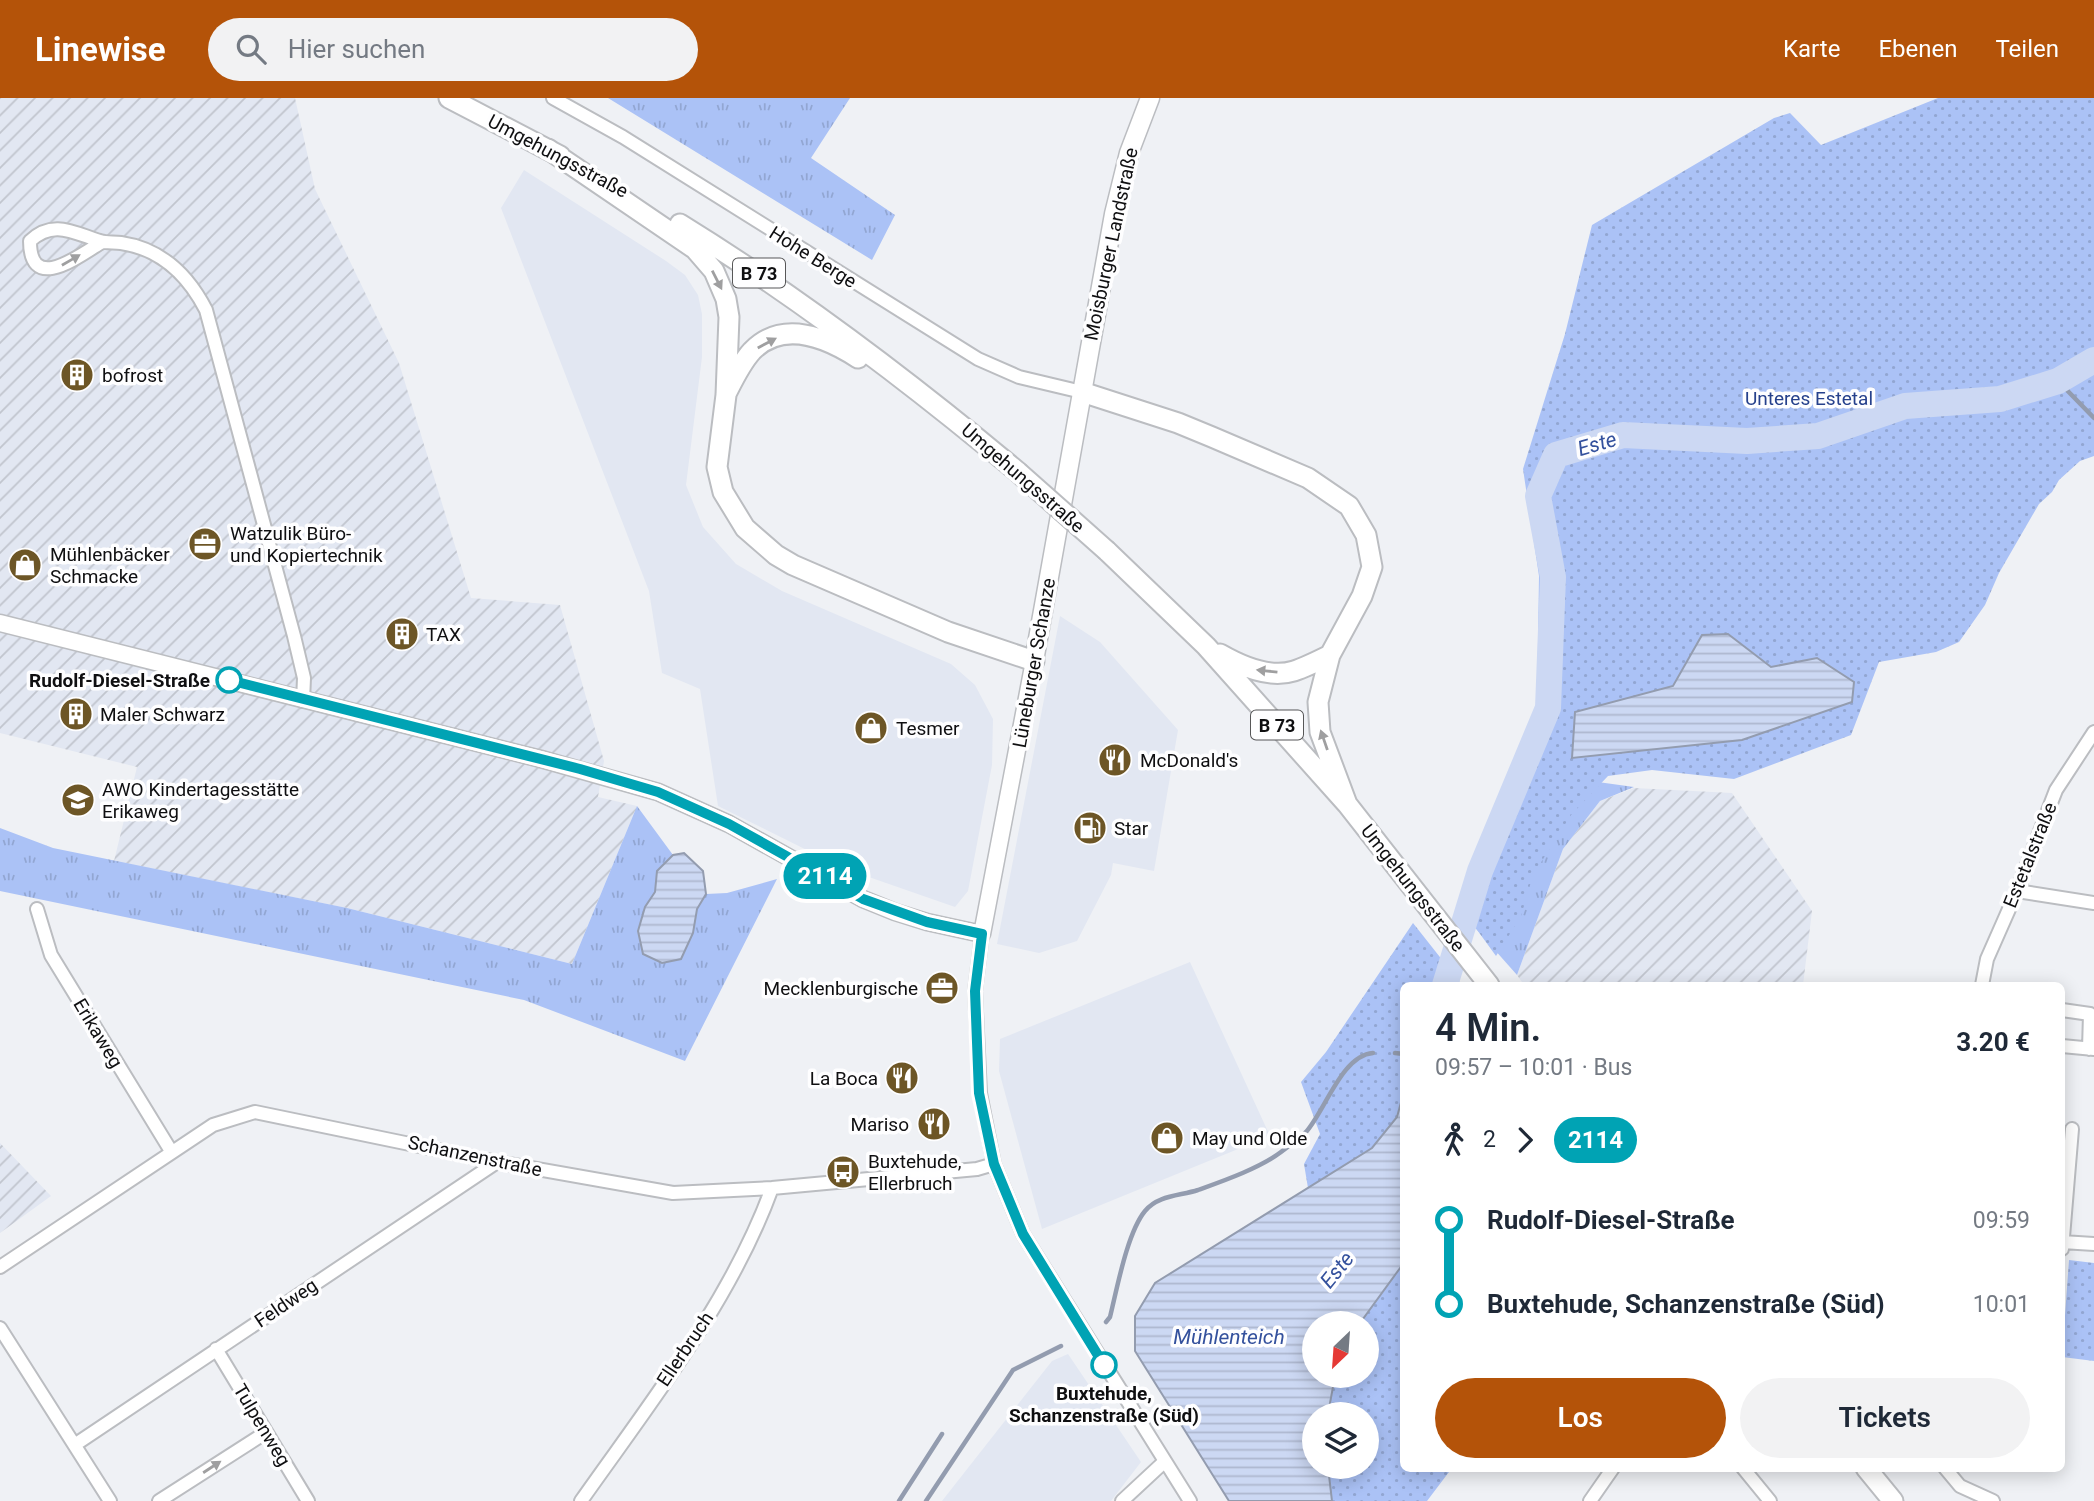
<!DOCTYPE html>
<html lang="de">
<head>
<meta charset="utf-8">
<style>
	body { margin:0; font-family:Roboto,sans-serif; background:#f2f2f3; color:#1f2937; height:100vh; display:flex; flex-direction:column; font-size:26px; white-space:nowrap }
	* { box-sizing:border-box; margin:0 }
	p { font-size:23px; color:#747a83 }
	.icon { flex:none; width:38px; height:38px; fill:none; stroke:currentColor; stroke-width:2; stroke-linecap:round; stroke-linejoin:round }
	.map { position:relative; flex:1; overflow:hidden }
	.side { position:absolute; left:1400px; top:884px; width:665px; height:490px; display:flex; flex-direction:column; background:#fff; border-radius:10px; box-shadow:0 4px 18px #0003 }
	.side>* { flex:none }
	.badge { padding:0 14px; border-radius:23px; font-size:24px; line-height:46px }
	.needle { width:46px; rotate:205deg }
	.fabs { position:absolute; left:1302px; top:1213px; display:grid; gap:14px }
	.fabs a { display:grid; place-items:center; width:77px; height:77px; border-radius:50%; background:#fff; box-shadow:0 4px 18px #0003; font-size:35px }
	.map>.badge { position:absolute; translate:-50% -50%; box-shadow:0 0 0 4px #fff }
	.legs { display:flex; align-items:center; gap:10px; height:77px; padding:0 35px; font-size:23px }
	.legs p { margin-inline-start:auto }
	.head { display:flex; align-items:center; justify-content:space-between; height:119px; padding:0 35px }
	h1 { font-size:38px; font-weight:600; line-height:52px }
	.action { display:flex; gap:14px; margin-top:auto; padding:14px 35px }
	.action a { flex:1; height:80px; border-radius:42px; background:#b45309; color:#fff; font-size:28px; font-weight:600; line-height:80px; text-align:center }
	.action a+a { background:#f2f2f3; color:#1f2937 }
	ul { padding:0 35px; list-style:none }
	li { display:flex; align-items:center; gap:24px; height:84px; font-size:26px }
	li i { display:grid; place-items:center; width:10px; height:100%; margin:0 9px; background:currentColor }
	li i::after { content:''; width:18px; height:18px; margin:-9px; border:5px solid; border-radius:50%; background:#fff }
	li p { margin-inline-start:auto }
	li:first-child i { background:linear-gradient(#0000 50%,currentColor 0) }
	li:last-child i { background:linear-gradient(currentColor 50%,#0000 0) }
	header { display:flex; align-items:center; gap:42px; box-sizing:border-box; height:98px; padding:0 35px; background:#b45309; color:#fff }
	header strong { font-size:33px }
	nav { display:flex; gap:38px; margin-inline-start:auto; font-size:24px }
	.search { width:490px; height:63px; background:#f2f2f3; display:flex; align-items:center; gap:18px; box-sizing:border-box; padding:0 24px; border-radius:38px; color:#747a83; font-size:26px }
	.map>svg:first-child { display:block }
</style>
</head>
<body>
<header>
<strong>Linewise</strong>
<div class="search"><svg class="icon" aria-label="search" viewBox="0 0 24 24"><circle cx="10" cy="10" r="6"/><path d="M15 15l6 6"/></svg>Hier suchen</div>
<nav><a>Karte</a><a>Ebenen</a><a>Teilen</a></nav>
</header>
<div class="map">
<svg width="2094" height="1403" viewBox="0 0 2094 1403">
	<defs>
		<pattern id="industrial-furrows" width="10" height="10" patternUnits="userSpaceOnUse" patternTransform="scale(1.75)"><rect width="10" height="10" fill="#e2e7f2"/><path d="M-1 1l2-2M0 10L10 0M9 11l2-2" fill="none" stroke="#c1c5ce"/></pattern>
		<pattern id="grass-tufts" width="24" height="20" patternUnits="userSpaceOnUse" patternTransform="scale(1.75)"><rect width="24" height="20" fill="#abc2f6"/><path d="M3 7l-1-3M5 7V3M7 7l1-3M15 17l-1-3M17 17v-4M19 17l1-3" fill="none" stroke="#92a6d2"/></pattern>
		<pattern id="park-dots" width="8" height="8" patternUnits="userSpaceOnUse" patternTransform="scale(1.75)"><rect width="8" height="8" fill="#abc2f6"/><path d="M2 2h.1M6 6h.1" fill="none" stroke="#92a6d2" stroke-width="1.8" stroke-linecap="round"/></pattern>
		<pattern id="water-rules" width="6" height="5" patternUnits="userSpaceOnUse" patternTransform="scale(1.75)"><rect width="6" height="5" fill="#ccd8f3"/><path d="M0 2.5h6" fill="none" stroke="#aeb8cf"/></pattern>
	</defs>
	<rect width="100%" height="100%" fill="#eff1f5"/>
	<path fill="#e2e7f2" d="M524,72L666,163L685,177L698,197L702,216V259L686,387L703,429L736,466L782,493L951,566L975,587L993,621L992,667L968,793L955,809L843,770L718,708L700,591L662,575L649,493L501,110Z
		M1060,518L1100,544L1178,632L1154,773L1113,765L1111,777L1077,843L1039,855L997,846Z
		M1190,864L1270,1038L1042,1131L999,973L1000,941Z
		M1068,1256L1141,1364L1111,1403H942L1052,1263Z"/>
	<path fill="url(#industrial-furrows)" d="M0,0H295L315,91L399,265L471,500L560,507L604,663L598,699L637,708L572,866L347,810L114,763L137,669L0,635Z
		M1634,690L1732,695L1812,813L1803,887H1524L1517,877L1563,751L1600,703Z
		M0,1045L51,1098L0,1135Z"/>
	<path fill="url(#grass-tufts)" d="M608,0H850L811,60L895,117L872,162Z
		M1533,675L1634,689L1600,703L1563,751L1517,877L1470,824Z
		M637,708L673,757L657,773L655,794L645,809L693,835L697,811L706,796L727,795L777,781L685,963L524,902L0,793V730L53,750L347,810L572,866Z"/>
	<path fill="url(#park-dots)" d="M1938,0H2094V358L2080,363L2059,382L2052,394L2039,406L1999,475L1985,507L1959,544L1936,554L1879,564L1851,637L1734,681L1652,672L1608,678L1571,717L1533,777L1521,818L1496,858L1459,807L1470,768L1537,609L1539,478L1523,371L1565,236L1592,127L1774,20L1790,15L1821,47Z
		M1413,825L1462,887H1404V997L1397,1018L1372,1050L1308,1090L1304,1066L1320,1036L1301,984L1326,954Z
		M2069,1162L2094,1165V1263L2062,1259Z
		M1403,1166L1404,1370H1452L1427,1403H1332L1328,1369L1367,1368V1316H1328L1335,1278H1367V1225H1360Z"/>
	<path fill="url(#water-rules)" stroke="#939caf" stroke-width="2" d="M1728,536L1771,569L1817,560L1854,584L1852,604L1742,642L1572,660L1575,614L1673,588L1702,537Z
		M684,755L703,773L706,796L697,811L693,835L681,861L662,865L643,856L638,833L645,809L655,794L657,773L673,757Z
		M1403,997V1166L1360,1225H1314V1278H1335L1328,1316H1314V1368L1328,1369L1332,1403H1229L1135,1253V1218L1155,1185L1372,1050L1397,1019Z"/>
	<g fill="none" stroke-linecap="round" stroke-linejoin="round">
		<path stroke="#939caf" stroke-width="4.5" d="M2058,283L2094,320
			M1395,955L1404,956
			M1106,1224L1110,1219C1117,1191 1127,1135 1145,1113C1158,1097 1180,1098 1198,1092C1223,1083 1260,1070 1281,1054C1289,1048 1298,1041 1306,1034C1325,1013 1342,957 1373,955
			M899,1403L942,1336
			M926,1403L1013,1272L1061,1248"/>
		<path stroke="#ccd8f3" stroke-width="26" d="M1445,887L1480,773L1548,610L1553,479L1538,398L1556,357L1623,337L1747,343L1818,338L1905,308L2000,301L2058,283L2094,262"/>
		<defs>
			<path id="minor" d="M553,0L623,39L978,261L1019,279L1082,294
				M102,144C79,158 30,196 30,143C53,121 74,135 100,143C106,145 114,144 121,145C162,151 188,177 206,212L294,538L304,580L303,603
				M2017,793L2094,805
				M37,811L51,857L171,1053
				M982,836L975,893L980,995L994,1066L1023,1136L1190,1403
				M1982,887L1987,861L2017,793L2056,692L2094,634
				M2062,912L2090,916L2089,951
				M2062,948L2094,951
				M2062,1144L2094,1146
				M2062,1151L2072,1031
				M0,1169L213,1027L255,1014L497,1064L673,1095L772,1090L977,1071L994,1066
				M0,1230L110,1403
				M216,1251L308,1403
				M76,1346L497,1064
				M1743,1370L1770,1403
				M1945,1370L1960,1388L1993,1403
				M159,1403L265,1335
				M581,1403C650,1305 731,1203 772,1090
				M1122,1403L1164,1364
				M1590,1403L1613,1370"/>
			<path id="tertiary" d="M0,525L541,661L658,694L729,726L863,801L895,814L927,824L982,836L1034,563"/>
			<path id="secondary" d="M1034,563L1114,116L1129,55L1150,0"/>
			<path id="primary" d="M449,0L560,58
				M548,51L695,151L714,173L726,201L729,219L726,297L717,369L723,394L745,430L776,457L793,467L948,534L1034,563
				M680,126C800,200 910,284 1018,374
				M1082,294L1178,325L1212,339L1308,380L1349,408L1366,437L1372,469L1362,498L1330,557L1318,604L1320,634L1347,706
				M726,296C733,282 741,265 752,253C783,221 827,240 858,260
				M1107,453L1206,548L1347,706L1489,887
				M1220,556C1241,568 1269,581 1294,573C1306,569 1318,563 1330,557
				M1866,1370L1893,1403"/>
		</defs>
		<use href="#minor" stroke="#bbbdc1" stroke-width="16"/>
		<use href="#tertiary" stroke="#bbbdc1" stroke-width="19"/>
		<use href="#secondary" stroke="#bbbdc1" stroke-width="21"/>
		<use href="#primary" stroke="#bbbdc1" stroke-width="23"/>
		<use href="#minor" stroke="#fff" stroke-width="12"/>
		<use href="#tertiary" stroke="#fff" stroke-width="16"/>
		<use href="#secondary" stroke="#fff" stroke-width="18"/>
		<use href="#primary" stroke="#fff" stroke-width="19"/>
		<defs>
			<path id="primary-bridge" d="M1018,374L1107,453"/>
		</defs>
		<use href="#primary-bridge" stroke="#bbbdc1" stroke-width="23" stroke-linecap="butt"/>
		<use href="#primary-bridge" stroke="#fff" stroke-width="19"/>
	</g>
	<defs><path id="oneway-solid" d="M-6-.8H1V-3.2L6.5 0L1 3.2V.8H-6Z" transform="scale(1.75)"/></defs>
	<g fill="#9f9fa0">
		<use href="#oneway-solid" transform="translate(71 162) rotate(-30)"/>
		<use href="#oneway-solid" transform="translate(717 182) rotate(63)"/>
		<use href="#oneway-solid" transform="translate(767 245) rotate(-28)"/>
		<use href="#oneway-solid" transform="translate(1267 573) rotate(-174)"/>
		<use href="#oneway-solid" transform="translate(1324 642) rotate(-109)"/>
		<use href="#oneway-solid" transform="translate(212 1369) rotate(-33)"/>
	</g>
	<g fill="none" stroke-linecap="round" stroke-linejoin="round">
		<defs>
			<path id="line-1" d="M229,582L580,671L658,694L729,726L863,801L927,824L982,836L975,893L979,995L994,1066L1023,1136L1104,1267"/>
		</defs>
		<use href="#line-1" stroke="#fff" stroke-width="16"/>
		<use href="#line-1" stroke="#00a3b4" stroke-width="10"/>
	</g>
	<defs>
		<symbol id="building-disc" viewBox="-11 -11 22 22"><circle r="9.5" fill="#6d5626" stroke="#fefeff"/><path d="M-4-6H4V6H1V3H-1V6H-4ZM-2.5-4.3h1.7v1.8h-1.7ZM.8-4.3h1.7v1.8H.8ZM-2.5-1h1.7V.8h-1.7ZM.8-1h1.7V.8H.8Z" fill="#fff"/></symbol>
		<symbol id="office-disc" viewBox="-11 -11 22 22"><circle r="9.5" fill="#6d5626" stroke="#fefeff"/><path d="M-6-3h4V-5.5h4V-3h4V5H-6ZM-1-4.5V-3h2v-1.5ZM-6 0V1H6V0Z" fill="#fff"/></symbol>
		<symbol id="shop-disc" viewBox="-11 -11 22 22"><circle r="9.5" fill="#6d5626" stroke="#fefeff"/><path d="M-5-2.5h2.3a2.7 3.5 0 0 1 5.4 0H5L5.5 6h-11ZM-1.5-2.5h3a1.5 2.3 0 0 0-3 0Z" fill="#fff"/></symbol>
		<symbol id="restaurant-disc" viewBox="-11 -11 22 22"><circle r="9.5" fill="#6d5626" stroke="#fefeff"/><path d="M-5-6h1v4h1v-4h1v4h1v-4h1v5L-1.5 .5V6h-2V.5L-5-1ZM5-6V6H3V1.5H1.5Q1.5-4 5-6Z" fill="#fff"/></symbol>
		<symbol id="school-disc" viewBox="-11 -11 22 22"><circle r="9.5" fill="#6d5626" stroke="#fefeff"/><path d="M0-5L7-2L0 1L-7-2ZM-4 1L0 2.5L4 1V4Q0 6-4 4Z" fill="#fff"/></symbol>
		<symbol id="fuel-disc" viewBox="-11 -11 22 22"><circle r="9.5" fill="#6d5626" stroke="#fefeff"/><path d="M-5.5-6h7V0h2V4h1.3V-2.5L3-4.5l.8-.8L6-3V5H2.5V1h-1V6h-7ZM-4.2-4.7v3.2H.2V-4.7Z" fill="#fff"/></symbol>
		<symbol id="bus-disc" viewBox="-11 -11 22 22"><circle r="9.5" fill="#6d5626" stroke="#fefeff"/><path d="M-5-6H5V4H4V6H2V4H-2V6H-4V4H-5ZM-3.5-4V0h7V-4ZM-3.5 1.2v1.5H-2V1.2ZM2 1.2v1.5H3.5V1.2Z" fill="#fff"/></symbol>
	</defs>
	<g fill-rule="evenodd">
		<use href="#building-disc" x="58" y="258" width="38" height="38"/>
		<use href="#office-disc" x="186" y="427" width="38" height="38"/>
		<use href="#shop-disc" x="6" y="448" width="38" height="38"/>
		<use href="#building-disc" x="383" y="517" width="38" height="38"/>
		<use href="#building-disc" x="57" y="597" width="38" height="38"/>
		<use href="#shop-disc" x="852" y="611" width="38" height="38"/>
		<use href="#restaurant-disc" x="1096" y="643" width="38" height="38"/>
		<use href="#school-disc" x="59" y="683" width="38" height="38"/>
		<use href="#fuel-disc" x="1071" y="711" width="38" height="38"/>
		<use href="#office-disc" x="923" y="871" width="38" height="38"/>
		<use href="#restaurant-disc" x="883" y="961" width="38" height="38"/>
		<use href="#restaurant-disc" x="915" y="1007" width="38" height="38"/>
		<use href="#shop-disc" x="1148" y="1021" width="38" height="38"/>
		<use href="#bus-disc" x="824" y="1055" width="38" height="38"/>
	</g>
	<g fill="#fff" stroke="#00a3b4" stroke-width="3.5">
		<circle cx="229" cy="582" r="12"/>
		<circle cx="1104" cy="1267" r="12"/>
	</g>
	<g text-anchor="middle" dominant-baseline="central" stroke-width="7" stroke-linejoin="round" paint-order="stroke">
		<g fill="#fefeff" stroke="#575758" stroke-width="2">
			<rect x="733" y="160.5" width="52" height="29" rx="5"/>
			<rect x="1251" y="612.5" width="52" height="29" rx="5"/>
		</g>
		<g font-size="18" font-weight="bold" fill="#0f0f11">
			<text x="759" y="175">B 73</text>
			<text x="1277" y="627">B 73</text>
		</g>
		<g font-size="19" fill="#0f0f11" stroke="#fefeff">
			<text transform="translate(558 58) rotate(28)">Umgehungsstraße</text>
			<text transform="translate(1111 146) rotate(-78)">Moisburger Landstraße</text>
			<text transform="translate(813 159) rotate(32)">Hohe Berge</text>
			<text transform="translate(1023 380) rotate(41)">Umgehungsstraße</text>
			<text transform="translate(1034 565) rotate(-80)">Lüneburger Schanze</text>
			<text transform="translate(2030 757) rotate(-68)">Estetalstraße</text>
			<text transform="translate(1413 790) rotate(52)">Umgehungsstraße</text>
			<text transform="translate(98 935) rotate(59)">Erikaweg</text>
			<text transform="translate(475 1058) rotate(12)">Schanzenstraße</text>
			<text transform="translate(286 1205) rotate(-34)">Feldweg</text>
			<text transform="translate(685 1251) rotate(-56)">Ellerbruch</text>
			<text transform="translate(262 1327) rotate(59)">Tulpenweg</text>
		</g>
		<g font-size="19" fill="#0f0f11" stroke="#fefeff" text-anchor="start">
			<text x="102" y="277">bofrost</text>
			<text x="230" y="435">Watzulik Büro-<tspan x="230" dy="22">und Kopiertechnik</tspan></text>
			<text x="50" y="456">Mühlenbäcker<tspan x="50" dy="22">Schmacke</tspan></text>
			<text x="426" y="536">TAX</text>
			<text x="100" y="616">Maler Schwarz</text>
			<text x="896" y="630">Tesmer</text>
			<text x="1140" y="662">McDonald's</text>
			<text x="102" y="691">AWO Kindertagesstätte<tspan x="102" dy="22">Erikaweg</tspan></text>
			<text x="1114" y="730">Star</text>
			<text x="918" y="890" text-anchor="end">Mecklenburgische</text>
			<text x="878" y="980" text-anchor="end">La Boca</text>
			<text x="909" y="1026" text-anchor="end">Mariso</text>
			<text x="1192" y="1040">May und Olde</text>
			<text x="868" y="1063">Buxtehude,<tspan x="868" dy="22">Ellerbruch</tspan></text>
		</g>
		<g font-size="19" fill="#26418c" stroke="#fefeff">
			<text x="1809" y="300">Unteres Estetal</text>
		</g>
		<g font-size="19" font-weight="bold" fill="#0f0f11" stroke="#fefeff" text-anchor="end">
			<text x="210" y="582">Rudolf-Diesel-Straße</text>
			<text x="1104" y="1295" text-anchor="middle">Buxtehude,<tspan x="1104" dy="22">Schanzenstraße (Süd)</tspan></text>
		</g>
		<g font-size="21" font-style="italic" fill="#34519d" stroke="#fefeff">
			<text transform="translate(1597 346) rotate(-16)">Este</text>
			<text transform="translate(1337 1172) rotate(-51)">Este</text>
			<text x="1229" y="1239">Mühlenteich</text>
		</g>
	</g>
</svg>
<div class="fabs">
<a><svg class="needle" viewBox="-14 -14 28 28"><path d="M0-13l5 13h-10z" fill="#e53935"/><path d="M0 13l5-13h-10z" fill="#747a83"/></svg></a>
<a><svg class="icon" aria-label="layers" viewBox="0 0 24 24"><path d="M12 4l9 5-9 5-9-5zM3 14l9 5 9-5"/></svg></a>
</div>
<b class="badge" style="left:825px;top:778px;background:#00a3b4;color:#fff">2114</b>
<section class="side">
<div class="head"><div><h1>4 Min.</h1><p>09:57 – 10:01 · Bus</p></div><b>3.20 €</b></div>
<div class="legs"><svg class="icon" aria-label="walk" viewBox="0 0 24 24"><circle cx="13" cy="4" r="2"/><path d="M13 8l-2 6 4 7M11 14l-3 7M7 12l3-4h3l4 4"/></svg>2<svg class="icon" aria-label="forward" viewBox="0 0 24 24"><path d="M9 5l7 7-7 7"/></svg><b class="badge" style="background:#00a3b4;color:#fff">2114</b></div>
<ul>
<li><i style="color:#00a3b4"></i><b>Rudolf-Diesel-Straße</b><p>09:59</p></li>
<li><i style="color:#00a3b4"></i><b>Buxtehude, Schanzenstraße (Süd)</b><p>10:01</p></li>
</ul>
<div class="action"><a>Los</a><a>Tickets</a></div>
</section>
</div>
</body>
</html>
